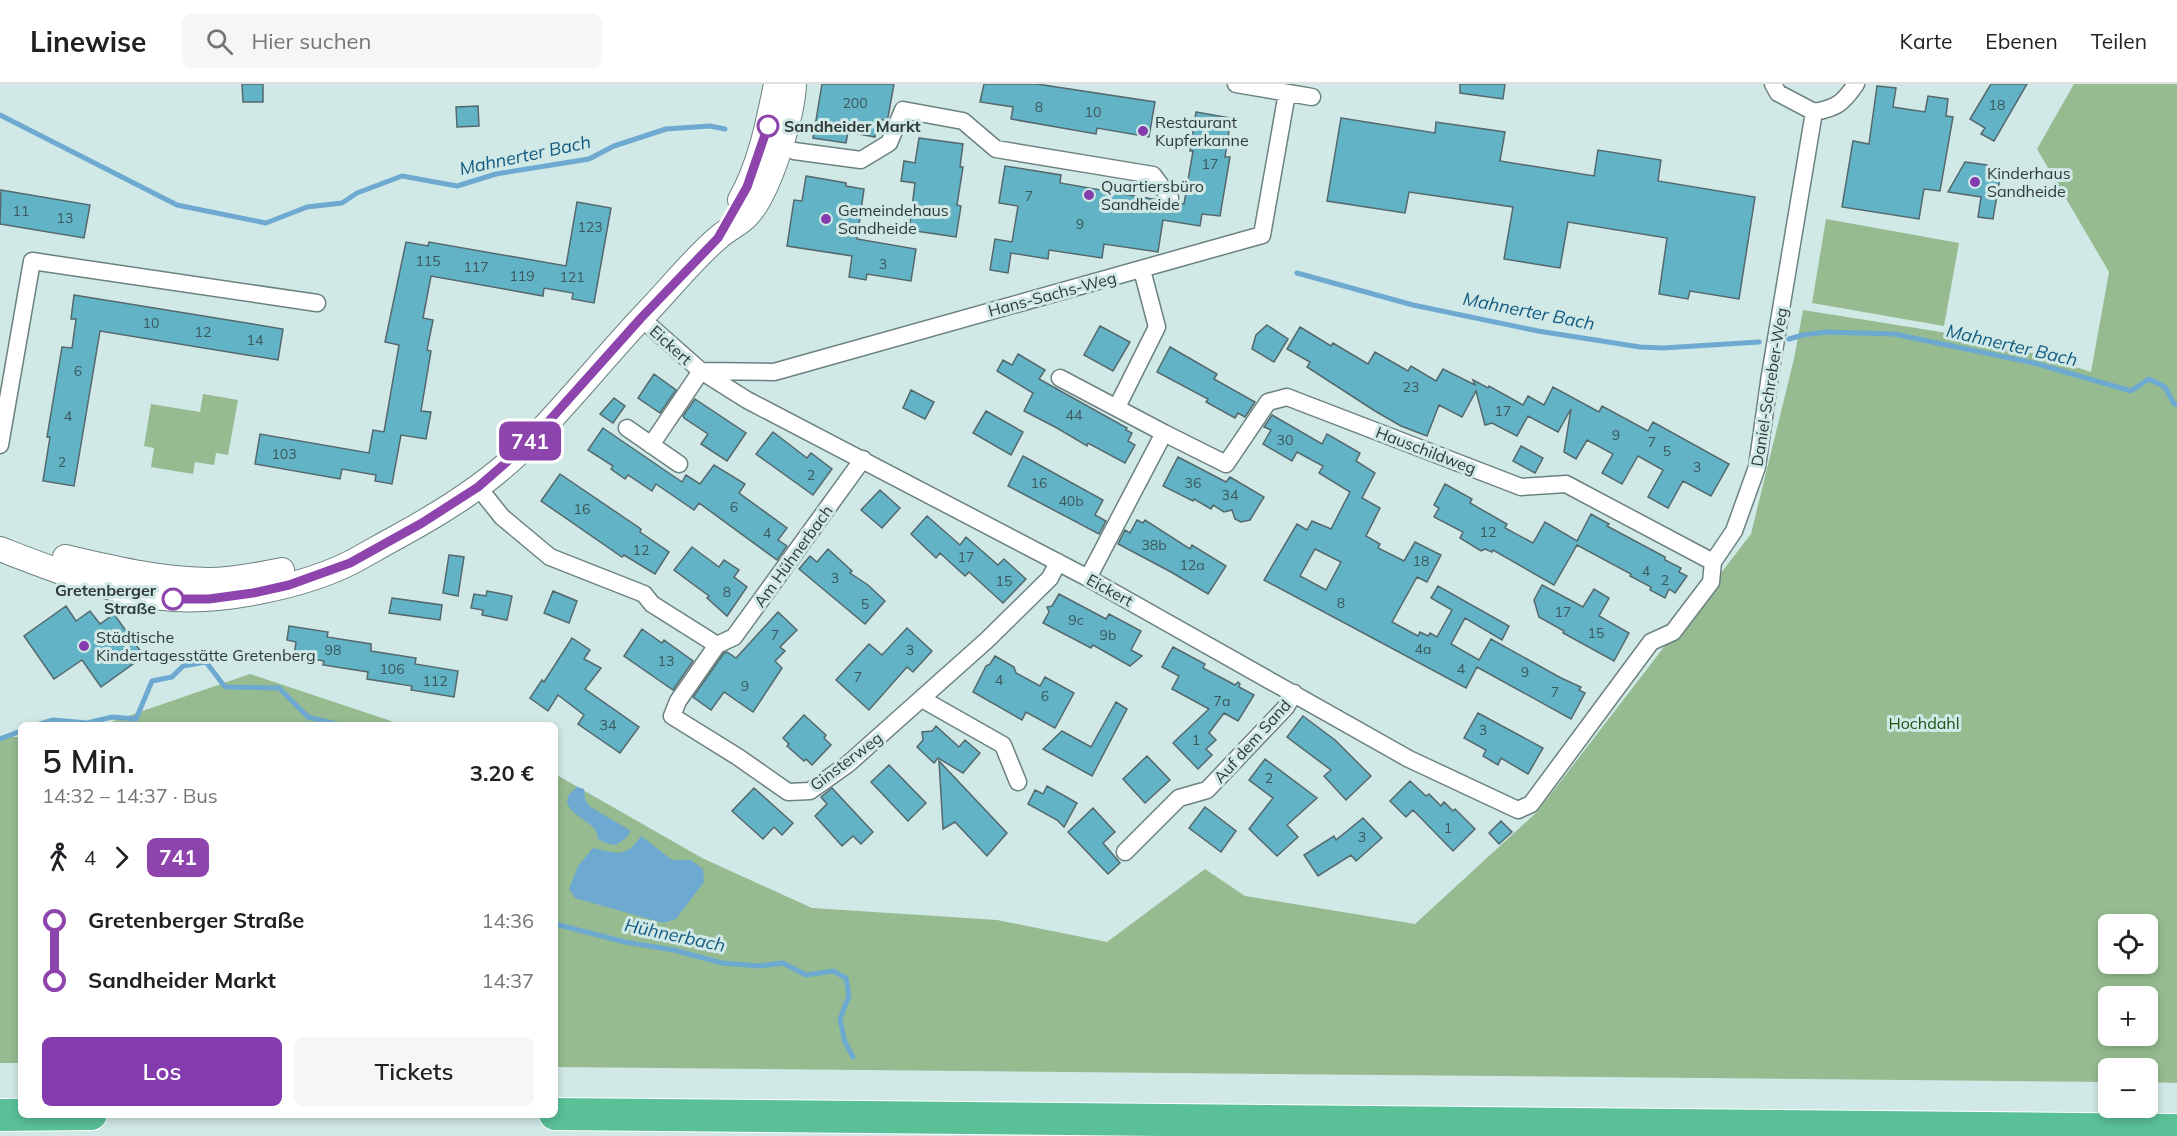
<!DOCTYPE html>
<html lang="de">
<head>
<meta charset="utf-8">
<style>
	body { margin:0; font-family:Mulish,sans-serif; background:#f6f6f6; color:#202124; height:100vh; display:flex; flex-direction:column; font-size:22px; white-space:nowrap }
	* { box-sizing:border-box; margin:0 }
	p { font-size:20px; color:#757577 }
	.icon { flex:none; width:33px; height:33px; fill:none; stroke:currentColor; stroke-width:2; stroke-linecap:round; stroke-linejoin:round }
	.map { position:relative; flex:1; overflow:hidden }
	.drawer { position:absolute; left:18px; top:638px; width:540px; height:396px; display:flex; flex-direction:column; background:#fff; border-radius:9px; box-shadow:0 3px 9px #0003 }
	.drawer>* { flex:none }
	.badge { padding:0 12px; border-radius:9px; font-size:21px; line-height:39px }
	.fabs { position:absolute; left:2098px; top:830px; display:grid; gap:12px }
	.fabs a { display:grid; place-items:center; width:60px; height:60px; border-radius:9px; background:#fff; box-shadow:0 3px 9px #0003; font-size:30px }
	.map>.badge { position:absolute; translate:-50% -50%; box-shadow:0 0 0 3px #fff }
	.legs { display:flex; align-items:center; gap:9px; height:66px; padding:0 24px; font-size:20px }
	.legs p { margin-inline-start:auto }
	.head { display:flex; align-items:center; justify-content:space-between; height:102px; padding:0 24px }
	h1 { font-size:33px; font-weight:600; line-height:45px }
	.primary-button { display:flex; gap:12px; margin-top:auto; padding:12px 24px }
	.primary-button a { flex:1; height:69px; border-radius:9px; background:#833bad; color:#fff; font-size:24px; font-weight:600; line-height:69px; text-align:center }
	.primary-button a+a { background:#f6f6f6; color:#202124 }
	ul { padding:0 24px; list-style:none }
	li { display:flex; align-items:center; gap:21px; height:60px; font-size:22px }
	li i { display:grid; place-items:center; width:9px; height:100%; margin:0 8px; background:currentColor }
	li i::after { content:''; width:15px; height:15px; margin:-8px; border:4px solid; border-radius:50%; background:#fff }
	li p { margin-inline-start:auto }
	li:first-child i { background:linear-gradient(#0000 50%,currentColor 0) }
	li:last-child i { background:linear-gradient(currentColor 50%,#0000 0) }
	header { display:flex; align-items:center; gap:36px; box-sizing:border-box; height:84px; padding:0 30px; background:#fff; border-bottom:2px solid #e0e0e0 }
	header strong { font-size:28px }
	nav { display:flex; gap:33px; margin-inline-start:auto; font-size:21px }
	.search { width:420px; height:54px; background:#f6f6f6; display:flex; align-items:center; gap:15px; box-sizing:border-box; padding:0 21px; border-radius:9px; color:#757577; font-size:22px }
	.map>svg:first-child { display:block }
</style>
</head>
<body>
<header>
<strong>Linewise</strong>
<div class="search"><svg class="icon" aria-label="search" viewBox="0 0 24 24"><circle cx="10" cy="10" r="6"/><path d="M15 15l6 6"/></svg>Hier suchen</div>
<nav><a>Karte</a><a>Ebenen</a><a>Teilen</a></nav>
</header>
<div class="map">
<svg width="2177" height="1052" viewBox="0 0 2177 1052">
	<rect width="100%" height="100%" fill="#d0e8e6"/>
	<path fill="#96bb90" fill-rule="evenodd" d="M2074,0H2177V999L2148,998V984H2109V998L555,983V690L702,774L812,824L997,836L1107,858L1205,785L1245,812L1415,840L1537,728L1751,450L1794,275L1803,226L1991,256L2091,288L2109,188L2037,65ZM2109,840H2148V879H2109ZM2109,912H2148V951H2109Z
		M1826,135L1959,159L1944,242L1812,219Z
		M203,310L238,316L228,371L216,369L214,381L195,378L193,390L151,383L154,364L144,362L151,320L200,328Z
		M250,590L400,640H105Z
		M0,653H21V979H0Z"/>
	<path fill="#6da9d0" d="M577,703L584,705L585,715L589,722L631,747L626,754L616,761L608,760L598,755C597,752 597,748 595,745C587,734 550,723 577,703Z
		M641,752L672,776H691L703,785L704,798L676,835L663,839L575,814L569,805L578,782L593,764C618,769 625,775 641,752Z"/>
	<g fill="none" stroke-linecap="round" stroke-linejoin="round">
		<path stroke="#6da9d0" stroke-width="5" d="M0,31L177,121L266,139L307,123L342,119L357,109L402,92L457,102L496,90L589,75L614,62L666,45L710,42L725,45
			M1297,189L1413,221L1538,247L1640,263L1663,264L1759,258
			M1789,255L1803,251L1826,248L1894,250L2034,279L2131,307L2149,295L2165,303L2174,320L2177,321
			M40,640L53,636L87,639L112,633L136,635L152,597L172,593L183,582L206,578L225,603L279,604L308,633L336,640
			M0,655L21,647
			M555,840L625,858L674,866L722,879L759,882L783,879L806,891L833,887L846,894L849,912L840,935L845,958L853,973"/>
	</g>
	<path fill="#61b3c5" stroke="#54686d" stroke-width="1.5" fill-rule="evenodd" d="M242,0H263V18H243Z
		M822,0H894L888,33L887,37L878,35L875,53L848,48L846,59L813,54Z
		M984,0H1037L1155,18L1149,53L1097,44L1096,50L1011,35L1013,23L980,18Z
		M1460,0H1505L1503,15L1460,9Z
		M1991,0H2027L1994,57L1981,50L1985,44L1970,35Z
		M1877,2L1896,4L1893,23L1925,28L1928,12L1948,15L1946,32L1953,33L1940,107L1924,105L1919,135L1842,123L1853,57L1869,60Z
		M478,22L479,42L457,43L456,23Z
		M1196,28L1231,34L1225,73H1230L1220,132L1202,130L1200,142L1163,136L1158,168L1104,160L1102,174L1049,166L1048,175L1011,169L1008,189L990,186L995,155L1012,158L1018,122L999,119L1005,82L1061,91L1060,99L1158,116L1165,123L1172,124L1179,119L1184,120L1193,67H1190Z
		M1341,34L1435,49L1436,38L1505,48L1500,77L1594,92L1598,66L1661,76L1658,97L1755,113L1739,215L1690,207L1688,215L1659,210L1667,154L1568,138L1560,184L1504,175L1513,123L1409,108L1405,129L1327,117Z
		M919,54L963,60L960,83H963L957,121L961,122L956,153L909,146L915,99L901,97L904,77L915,79Z
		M1965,78L1987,81L1986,86L2001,88L1993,135L1978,133L1981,113L1948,108Z
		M806,92L846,99V102L864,105L857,155L916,165L911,197L867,190L866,196L849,193L852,172L787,162L794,116L802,117Z
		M1,106L90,121L84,154L0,140Z
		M577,118L611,124L594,219L572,215L573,209L544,204L543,212L431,192L423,234L433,236L427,266L431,267L421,327L431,328L426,355L401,351L392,400L375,397L376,391L342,385L340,395L255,380L260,350L369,369L373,346L384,348L399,261L385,258L406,158L428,162L429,158L566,182Z
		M74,211L283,245L278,276L100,247L74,402L43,397L50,353H47L62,263L72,264L76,235H71Z
		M1267,241L1288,255L1274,278L1252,265L1256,251Z
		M1100,242L1130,258L1113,287L1084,271Z
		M1300,243L1331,262L1333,259L1368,280L1375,268L1408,287L1411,282L1436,297L1443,285L1475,301L1473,296L1488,304L1489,302L1523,321L1528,312L1544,321L1553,303L1599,328L1602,322L1648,347L1653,338L1729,380L1711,412L1683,397L1668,424L1648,413L1663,386L1638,372L1622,400L1602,389L1613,370L1587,356L1576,375L1564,368L1571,325L1558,348L1528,332L1517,352L1492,339L1485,341L1476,307L1462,333L1439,321L1427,352L1401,342L1375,327L1307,283L1310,278L1287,265Z
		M1170,263L1217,290L1214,295L1255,318L1245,333L1238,329L1235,334L1206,318L1208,315L1157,288Z
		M1018,270L1045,286L1039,295L1127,344L1126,346L1132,349L1128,357L1135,361L1125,379L1088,359L1087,362L1057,344L1024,327L1033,309L997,287L1003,276L1012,281Z
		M654,290L676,306L660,329L638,314Z
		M911,306L934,318L925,335L903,324Z
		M614,314L625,322L613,339L600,330Z
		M695,315L746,349L727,377L701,360L708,350L684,334L683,332Z
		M986,327L1023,348L1011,371L973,349Z
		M1272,331L1322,360L1327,350L1360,369L1356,377L1375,389L1362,414L1380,424L1366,452L1380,460L1378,464L1404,477L1415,458L1441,471L1427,498L1417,493L1392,538L1418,552L1420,548L1428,552L1430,549L1437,553L1452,526L1431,514L1438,502L1509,542L1502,556L1465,534L1451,560L1479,576L1491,555L1561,594L1581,603L1579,606L1585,609L1571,635L1477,583L1466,604L1264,496L1297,440L1307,446L1312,437L1331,445L1350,408L1319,389L1323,382L1297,368L1292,377L1263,360L1271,346L1264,343ZM1315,465L1341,478L1326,506L1300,492Z
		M603,344L682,398L686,391L700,400L714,381L745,400L739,409L787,444L778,456L787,462L777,476L699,419L694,426L656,400L652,407L628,391L625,395L611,385L613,382L588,366Z
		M773,348L807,374L811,369L832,385L813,411L756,370Z
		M1521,362L1543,374L1535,389L1513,377Z
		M1023,372L1103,416L1095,431L1106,437L1099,450L1008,402Z
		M1178,373L1226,398L1230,393L1264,413L1250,436L1241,438L1235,435L1232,426L1224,428L1213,421L1211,425L1194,415L1193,417L1163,402Z
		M560,390L641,445L640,448L669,468L655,490L624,471L622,473L541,417Z
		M1445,400L1472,415L1470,419L1507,440L1505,444L1533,459L1545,438L1577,457L1591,430L1609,440L1607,442L1665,473V476L1681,484L1679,488L1687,492L1675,509L1669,505L1665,514L1650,506L1651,503L1630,492L1631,490L1577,461L1554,501L1493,466L1492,468L1485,465L1481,467L1460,454L1463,448L1434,433L1439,424L1434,421Z
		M880,406L900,424L882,444L861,426Z
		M927,432L960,461L966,453L998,481L1004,475L1026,495L1003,519L969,488L965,492L940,469L936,474L911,450Z
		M1137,436L1143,439L1145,436L1190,465L1192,461L1226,482L1208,510L1171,488L1118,460L1125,446L1130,449Z
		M692,463L719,483L724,476L739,486L734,493L747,503L727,532L707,514L709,512L674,486Z
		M828,465L852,487L850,489L868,501L885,517L865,540L799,485L810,472L817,478Z
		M449,471L464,473L458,512L443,509Z
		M1542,501L1583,523L1594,505L1609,514L1599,532L1629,549L1614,577L1563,549L1564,547L1539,533L1534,516Z
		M487,507L512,512L507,536L482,531L483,526L471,524L474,510L486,512Z
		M553,507L577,517L569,539L544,529Z
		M1059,510L1106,535L1109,530L1141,547L1131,566L1142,572L1130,582L1093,561L1091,564L1043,539L1049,528L1047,523L1052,522Z
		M392,514L442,521L440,536L389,529Z
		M66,522L76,537L90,527L100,540L114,530L144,572L101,603L82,576L54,595L24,552Z
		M778,528L797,546L780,563L785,567L775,577L782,584L753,628L724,608L711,626L693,613L724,569L727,568L736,574Z
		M289,542L328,548L327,553L371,560V567L416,574L415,580L458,587L454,613L411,606L412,602L367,595L368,588L323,581L324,577L294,572L296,558L287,556Z
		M907,544L932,567L913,588L907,583L869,626L836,596L869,560L882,571Z
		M642,545L662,559L664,556L693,577L673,606L624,572Z
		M572,554L590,566L584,575L601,584L585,605L639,643L620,669L578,640L584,631L558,611L548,627L530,614L542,596L544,598Z
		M1173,563L1205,580L1203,584L1235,601L1238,598L1240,600L1239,603L1254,611L1238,637L1224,629L1209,649L1216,656L1206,665L1212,671L1198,685L1173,659L1209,625L1172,605L1179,592L1162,583Z
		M995,572L1014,583L1016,589L1040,602L1045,593L1074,609L1055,644L1026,628L1022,636L973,608L986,582L990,580Z
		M1116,618L1127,625L1092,692L1043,665L1062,647L1091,663Z
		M1478,629L1543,664L1528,690L1501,674L1498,681L1483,672L1486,666L1464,654Z
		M804,631L826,651L824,654L831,661L812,681L806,675L804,677L787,662L789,660L783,654Z
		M1303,632L1335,656L1371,692L1346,716L1324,692L1331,686L1287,653Z
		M936,642L959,663L965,656L980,669L963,689L938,674L934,679L917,663L923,656L922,648L932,647Z
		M1147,672L1170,696L1145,719L1123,695Z
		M1265,675L1317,714L1287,741L1298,753L1277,772L1249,745L1273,714L1249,696Z
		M939,677L1007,749L987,772L955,738L943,745Z
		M889,681L926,719L908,737L871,698Z
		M1410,697L1426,712L1429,710L1441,722L1444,718L1453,727L1455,725L1475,745L1453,767L1413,726L1406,733L1390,717Z
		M1047,702L1077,719L1064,743L1057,736L1028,720L1035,706L1043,710Z
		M754,704L793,739L782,751L774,743L763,755L732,727Z
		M832,704L873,748L861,760L853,752L842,762L815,732L827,720L821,713Z
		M1205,723L1236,747L1221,768L1189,744Z
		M1093,724L1115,748L1103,759L1120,779L1108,790L1068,748Z
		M1363,734L1382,754L1356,777L1351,771L1318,792L1304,771L1334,752L1336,756Z
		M1501,737L1512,748L1499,760L1489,749Z"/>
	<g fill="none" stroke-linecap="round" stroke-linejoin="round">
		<defs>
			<path id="street" d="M1236,0L1312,13
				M1814,28C1837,24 1843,19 1856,0
				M794,67L861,76L889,59L903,26L963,37L996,65L1153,91L1170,114
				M641,234L701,287L747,316L1088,494L1409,675L1518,726L1531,720L1651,558L1673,548L1711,498L1713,478L1734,447L1757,383L1770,291L1814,28L1778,9L1773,0
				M1060,294L1164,349
				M1117,323L1157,243L1142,186
				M627,344L679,380
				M0,361L32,177L317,219
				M651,361L701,287L774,288L1262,151L1287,9
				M863,375L734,553L717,561L678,617L672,632L738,673L788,708L810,707L848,680L987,556L1050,494L1058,478
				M478,403L502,433L550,473L644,510L652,520L717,561
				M1088,494L1164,349L1226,380L1268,318L1287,313L1521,403L1566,400L1713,478
				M922,615L1003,661L1018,698
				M1125,768L1179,714L1207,706L1286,623L1294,609"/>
			<path id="secondary" d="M740,116C760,81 768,39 776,0
				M0,465C52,485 119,512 175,515C227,518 305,502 352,478C367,470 382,461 397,453C441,429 485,402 521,367C566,322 606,271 650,225C673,201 694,174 719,153C728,145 740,140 748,131C769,109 793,31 794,0
				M65,473C111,484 159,495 208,496C233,496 258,491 282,486"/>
			<path id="highway" d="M555,1030L2177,1046
				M0,1031L91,1030"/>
		</defs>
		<use href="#street" stroke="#6c8280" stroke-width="19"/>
		<use href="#secondary" stroke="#6c8280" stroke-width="26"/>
		<use href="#highway" stroke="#fff" stroke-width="34"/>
		<use href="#street" stroke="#fff" stroke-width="16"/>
		<use href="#secondary" stroke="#fff" stroke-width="24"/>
		<use href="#highway" stroke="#59c098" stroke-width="32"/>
	</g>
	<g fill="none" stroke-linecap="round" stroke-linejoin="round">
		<defs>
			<path id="line-1" d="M173,515H209L253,509L289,501L350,479L422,439L478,403L532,356L641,234L718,154L747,103L768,42"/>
		</defs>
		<use href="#line-1" stroke="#fff" stroke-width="14"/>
		<use href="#line-1" stroke="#8e44ad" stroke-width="9"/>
	</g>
	<g fill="#fff" stroke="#8e44ad" stroke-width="3">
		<circle cx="768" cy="42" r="10"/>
		<circle cx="173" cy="515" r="10"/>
	</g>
	<g fill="#833bad" stroke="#d0e8e6" stroke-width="2">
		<circle cx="1143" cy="47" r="6"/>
		<circle cx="1975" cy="98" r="6"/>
		<circle cx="1089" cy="111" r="6"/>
		<circle cx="826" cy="135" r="6"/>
		<circle cx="84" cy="562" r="6"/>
	</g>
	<g text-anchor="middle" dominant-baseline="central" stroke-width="6" stroke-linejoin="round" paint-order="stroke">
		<g font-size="14" fill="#3c585c">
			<text x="855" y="19">200</text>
			<text x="1997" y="21">18</text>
			<text x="1039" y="23">8</text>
			<text x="1093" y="28">10</text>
			<text x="1210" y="80">17</text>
			<text x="1029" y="112">7</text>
			<text x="21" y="127">11</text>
			<text x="65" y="134">13</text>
			<text x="1080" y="140">9</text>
			<text x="590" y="143">123</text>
			<text x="428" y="177">115</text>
			<text x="883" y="180">3</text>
			<text x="476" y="183">117</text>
			<text x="522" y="192">119</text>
			<text x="572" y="193">121</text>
			<text x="151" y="239">10</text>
			<text x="203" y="248">12</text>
			<text x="255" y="256">14</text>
			<text x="78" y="287">6</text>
			<text x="1411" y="303">23</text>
			<text x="1503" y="327">17</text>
			<text x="1074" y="331">44</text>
			<text x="68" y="332">4</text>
			<text x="1616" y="351">9</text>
			<text x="1285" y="356">30</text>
			<text x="1652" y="358">7</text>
			<text x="1667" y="367">5</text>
			<text x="284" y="370">103</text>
			<text x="62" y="378">2</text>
			<text x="1697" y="383">3</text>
			<text x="811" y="391">2</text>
			<text x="1039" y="399">16</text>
			<text x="1193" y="399">36</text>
			<text x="1230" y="411">34</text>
			<text x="1071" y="417">40b</text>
			<text x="734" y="423">6</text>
			<text x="582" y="425">16</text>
			<text x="1488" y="448">12</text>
			<text x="767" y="449">4</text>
			<text x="1154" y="461">38b</text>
			<text x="641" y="466">12</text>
			<text x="966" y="473">17</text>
			<text x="1421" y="477">18</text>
			<text x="1192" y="481">12a</text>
			<text x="1646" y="487">4</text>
			<text x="835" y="494">3</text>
			<text x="1665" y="496">2</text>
			<text x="1004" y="497">15</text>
			<text x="727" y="508">8</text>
			<text x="1341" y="519">8</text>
			<text x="865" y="520">5</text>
			<text x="1563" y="528">17</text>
			<text x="1076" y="536">9c</text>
			<text x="1596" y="549">15</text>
			<text x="775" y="551">7</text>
			<text x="1108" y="551">9b</text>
			<text x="1423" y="565">4a</text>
			<text x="333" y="566">98</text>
			<text x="910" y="566">3</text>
			<text x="666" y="577">13</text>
			<text x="392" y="585">106</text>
			<text x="1461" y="585">4</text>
			<text x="1525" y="588">9</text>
			<text x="858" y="593">7</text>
			<text x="999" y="596">4</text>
			<text x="435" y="597">112</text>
			<text x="745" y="602">9</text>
			<text x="1555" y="608">7</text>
			<text x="1045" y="612">6</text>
			<text x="1222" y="617">7a</text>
			<text x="608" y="641">34</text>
			<text x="1483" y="646">3</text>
			<text x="1196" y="656">1</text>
			<text x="1269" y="694">2</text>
			<text x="1448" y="744">1</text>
			<text x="1362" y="753">3</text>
		</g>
		<g font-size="16" fill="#303a39" stroke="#d0e8e6" text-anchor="start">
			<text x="1155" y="38">Restaurant<tspan x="1155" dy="18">Kupferkanne</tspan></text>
			<text x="1987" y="89">Kinderhaus<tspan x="1987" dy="18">Sandheide</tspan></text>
			<text x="1101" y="102">Quartiersbüro<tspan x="1101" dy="18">Sandheide</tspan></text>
			<text x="838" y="126">Gemeindehaus<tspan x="838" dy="18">Sandheide</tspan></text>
			<text x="96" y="553">Städtische<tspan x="96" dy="18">Kindertagesstätte Gretenberg</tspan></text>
		</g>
		<g font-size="16" font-weight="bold" fill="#303a39" stroke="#d0e8e6" text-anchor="start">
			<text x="784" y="42">Sandheider Markt</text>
			<text x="156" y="506" text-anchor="end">Gretenberger<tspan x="156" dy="18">Straße</tspan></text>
		</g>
		<g font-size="16" fill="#303a39" stroke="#d0e8e6">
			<text transform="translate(1052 210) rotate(-15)">Hans-Sachs-Weg</text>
			<text transform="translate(671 261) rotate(42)">Eickert</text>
			<text transform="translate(1769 303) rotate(-81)">Daniel-Schreber-Weg</text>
			<text transform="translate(1426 366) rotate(21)">Hauschildweg</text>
			<text transform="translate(793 472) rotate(-54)">Am Hühnerbach</text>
			<text transform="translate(1110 506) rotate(29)">Eickert</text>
			<text transform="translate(1252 657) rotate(-48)">Auf dem Sand</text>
			<text transform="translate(846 677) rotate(-37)">Ginsterweg</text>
		</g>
		<g font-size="16" fill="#1c5615" stroke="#d0e8e6">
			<text x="1924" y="639">Hochdahl</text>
		</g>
		<g font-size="18" font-style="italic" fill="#135b81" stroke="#d0e8e6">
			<text transform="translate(525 71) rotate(-12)">Mahnerter Bach</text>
			<text transform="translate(1529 227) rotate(11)">Mahnerter Bach</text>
			<text transform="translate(2012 261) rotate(13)">Mahnerter Bach</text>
			<text transform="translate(675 851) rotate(12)">Hühnerbach</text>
		</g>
	</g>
</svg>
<div class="fabs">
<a><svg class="icon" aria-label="locate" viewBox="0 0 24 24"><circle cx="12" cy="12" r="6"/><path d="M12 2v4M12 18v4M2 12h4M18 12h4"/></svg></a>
<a>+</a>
<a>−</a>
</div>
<b class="badge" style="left:530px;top:357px;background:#8e44ad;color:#fff">741</b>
<section class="drawer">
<div class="head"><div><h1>5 Min.</h1><p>14:32 – 14:37 · Bus</p></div><b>3.20 €</b></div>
<div class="legs"><svg class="icon" aria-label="walk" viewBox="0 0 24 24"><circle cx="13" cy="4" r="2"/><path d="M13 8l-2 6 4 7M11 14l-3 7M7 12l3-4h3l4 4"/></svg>4<svg class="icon" aria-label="forward" viewBox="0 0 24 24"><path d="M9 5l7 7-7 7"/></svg><b class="badge" style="background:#8e44ad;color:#fff">741</b></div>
<ul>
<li><i style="color:#8e44ad"></i><b>Gretenberger Straße</b><p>14:36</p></li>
<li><i style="color:#8e44ad"></i><b>Sandheider Markt</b><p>14:37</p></li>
</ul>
<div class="primary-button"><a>Los</a><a>Tickets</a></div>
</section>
</div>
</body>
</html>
